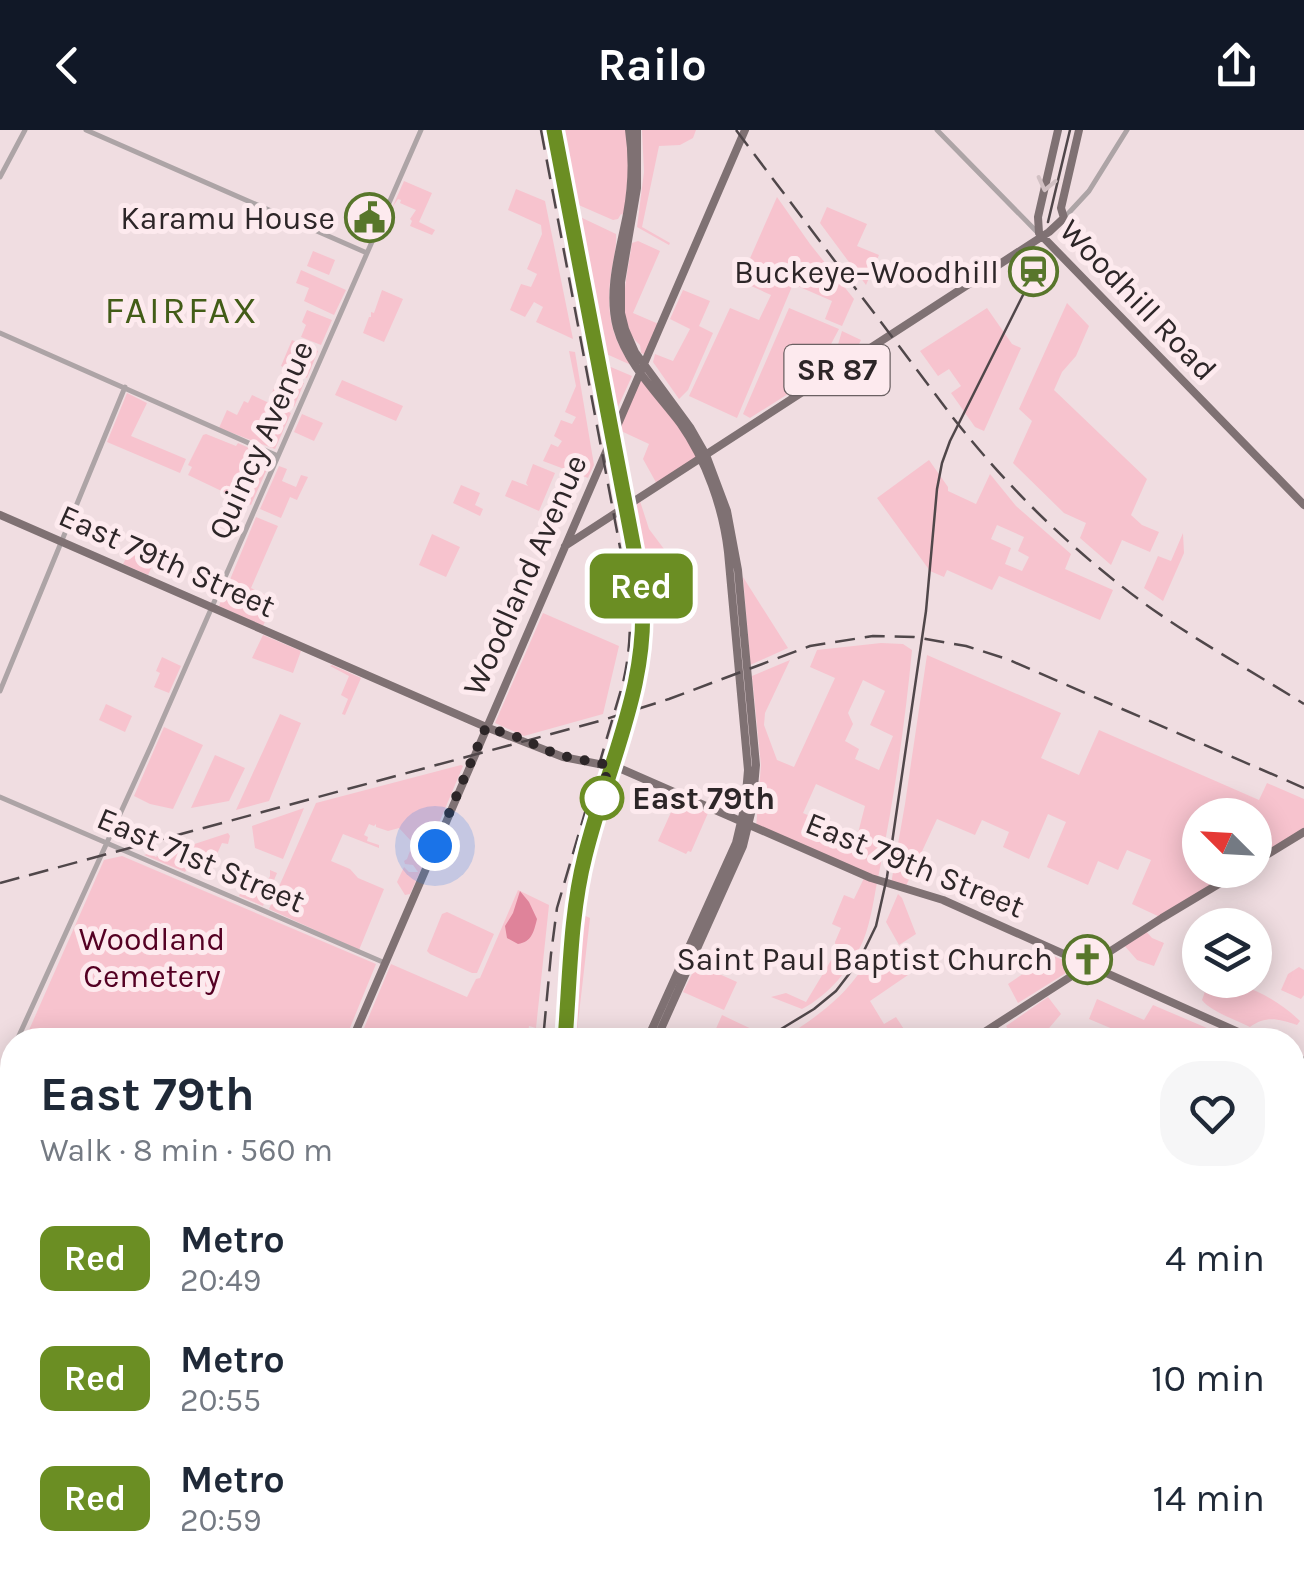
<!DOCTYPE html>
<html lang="en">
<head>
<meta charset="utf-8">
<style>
	body { margin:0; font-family:Karla,sans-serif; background:#f6f6f7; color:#1f2937; height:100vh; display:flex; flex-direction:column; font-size:38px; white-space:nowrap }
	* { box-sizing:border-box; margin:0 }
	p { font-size:32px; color:#747a83 }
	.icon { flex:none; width:55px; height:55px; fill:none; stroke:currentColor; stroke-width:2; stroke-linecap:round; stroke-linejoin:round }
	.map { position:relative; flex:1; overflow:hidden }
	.sheet { position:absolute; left:0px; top:898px; width:1305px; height:552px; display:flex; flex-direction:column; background:#fff; border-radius:40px 40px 0 0; box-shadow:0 5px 25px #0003 }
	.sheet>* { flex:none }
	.badge { padding:0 20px; border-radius:15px; font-size:35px; line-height:65px }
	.needle { width:65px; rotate:294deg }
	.controls { position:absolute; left:1182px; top:668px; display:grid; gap:20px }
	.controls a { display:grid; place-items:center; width:90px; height:90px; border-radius:50%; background:#fff; box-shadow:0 5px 25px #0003; font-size:50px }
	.you { position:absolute; width:50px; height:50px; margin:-25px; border:8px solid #fff; border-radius:50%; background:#1a73e8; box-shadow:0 0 0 15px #1a73e833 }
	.map>.badge { position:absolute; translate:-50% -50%; box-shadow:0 0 0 5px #fff }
	.round { display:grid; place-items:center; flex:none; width:105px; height:105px; border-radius:40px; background:#f6f6f7 }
	.overview { display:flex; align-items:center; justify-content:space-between; height:170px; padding:0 40px }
	h1 { font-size:48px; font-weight:700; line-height:75px }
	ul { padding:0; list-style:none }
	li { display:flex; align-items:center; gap:30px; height:120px; padding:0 40px }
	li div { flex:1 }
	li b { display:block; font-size:38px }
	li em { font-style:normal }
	li .badge { min-width:110px; font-weight:700; text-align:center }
	header { display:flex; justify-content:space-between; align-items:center; height:130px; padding:0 40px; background:#111827; color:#fff; font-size:45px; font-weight:700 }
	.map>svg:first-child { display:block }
</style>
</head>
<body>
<header><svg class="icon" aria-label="back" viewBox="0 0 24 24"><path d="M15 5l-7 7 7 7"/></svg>Railo<svg class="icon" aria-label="share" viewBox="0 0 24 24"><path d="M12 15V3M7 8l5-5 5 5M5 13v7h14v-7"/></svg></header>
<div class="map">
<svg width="1304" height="1449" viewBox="0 0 1304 1449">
	<rect width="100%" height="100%" fill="#f0dde1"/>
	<path fill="#f7c3ce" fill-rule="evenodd" d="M559,0H627L629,36L624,85L621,84L618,89L613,90L574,73Z
		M642,0H696L693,8L680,15L659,16L642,97L670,113L669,115L637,97L644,42Z
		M404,51L432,63L419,92L435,100L432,105L410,96L412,91L410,89L416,80L400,73L401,70L398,69L392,78Z
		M516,59L545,71L573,209L536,192L543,177L534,172L525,187L510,180L521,154L531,157L537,144L527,139L542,104L541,95L508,80Z
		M777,67L810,114L854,169L842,196L825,189L832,171L793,154L737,288L689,266L730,178L759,190L771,165L740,151Z
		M827,77L867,94L857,116L879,125L866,155L820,93Z
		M576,85L616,104C617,117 613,130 611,144C606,178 610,206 631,235L602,222Z
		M638,111L660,121L633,183L661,195L648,226L641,223L640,215C613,193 628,143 632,113Z
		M313,121L335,130L329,145L307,136Z
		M301,140L346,160L334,185L304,171L309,158L296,153Z
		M382,160L403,169L384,212L363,203L369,187H371V182L374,183Z
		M683,160L710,171L699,196L713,203L688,260L679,269L653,232L655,224L673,231L690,199L670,189Z
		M1067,173L1089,196L1076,226L1062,242L1054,260L1147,349L1131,385L1142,395L1159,402L1150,422L1122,410L1111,435L1080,408L1086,393L1064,383L1013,333L1032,291L1019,279Z
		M789,178L839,199L830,216L819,223L817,221L812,225L813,232L784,250L791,262L750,288L743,284Z
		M987,178L1012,214L1021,218L984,301L975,297L951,263L961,256L949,239L938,246L920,221Z
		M307,180L332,190L321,215L301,207L306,195L302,192Z
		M842,201L861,210L856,220L840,230L837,218Z
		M292,210L318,221L307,248L281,236Z
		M569,221L575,222L594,335L588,348L543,331L551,314L558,317L562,311L554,306L561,290L572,294L576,287L565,282L576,256Z
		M606,235L632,246L617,279Z
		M641,242L685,301L700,329L658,356L643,329L649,314L621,301L620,291Z
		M287,246L304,253L294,277L270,267L276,254L282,256Z
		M342,250L403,276L396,291L335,265Z
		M127,263L147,273L131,306L186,329L180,343L107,312Z
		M252,265L291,283L275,319L219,298L227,280L237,285L244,271L248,273Z
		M302,284L323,293L314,311L294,302Z
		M206,304L236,316L238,313L272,328L251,375L188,345L192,337L188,335L203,305Z
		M929,330L948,357V361L976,374L990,344L1016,376L1071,424L1065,439L1113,460L1100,490L999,446L992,460L947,440L944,447L930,441L877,368ZM997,395L1024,407L1018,421L1029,427L1022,441L1005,434L1011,418L991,409Z
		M533,334L555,343L539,381L505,366L512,350L528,356L526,353Z
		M279,336L287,339L282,351L296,357L301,345L308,347L297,370L290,367L281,388L260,379Z
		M461,355L480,363L475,375L483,379L480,386L453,373Z
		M639,368L649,399L679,439L649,460L635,371Z
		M256,387L278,396L251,458L275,469L263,496L219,476Z
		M1183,403L1184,423L1163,471L1144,458L1158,426L1171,431Z
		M432,404L460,417L446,447L419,435Z
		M141,414L155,420L154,424L157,426L148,445L123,434L130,421L136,424Z
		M743,447L788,518L750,535V530Z
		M543,483L619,516L603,584L524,606L495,593Z
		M263,505L301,521L293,543L252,528Z
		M881,513L903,514L912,520C905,594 894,669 879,743C874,765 872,789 863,811C851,838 829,865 802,879L771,867L786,863L806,872L836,822L835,812L841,798L832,794L844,765L854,769L865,746L756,698L761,635L752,546L790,530L765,583L764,595L777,630L794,637L835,548L810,537L817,520ZM863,550L885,561L870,595L893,606L879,640L855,629L859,619L845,611L853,594L848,583ZM816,654L865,676L857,707L803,683Z
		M927,525L1061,583L1041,628L1079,645L1099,600L1259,670L1267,653L1304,669V702L1255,732V685H1200V740H1242L1162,788L1132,774L1151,730L1127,720L1118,740L1098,731L1088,755L1047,737L1066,692L1048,684L1029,729L1003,717L1009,702L982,690L975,705L937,689L905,758L891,754L905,674Z
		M162,527L181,536L169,563L154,557L160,543L156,541Z
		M332,535L361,548L345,585L342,584L348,569L341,565L349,546L330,536Z
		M106,574L132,586L125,602L99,590Z
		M280,584L301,593L269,671L236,680Z
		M164,597L203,615L173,679L150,674L134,666Z
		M215,625L245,638L229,671L191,678Z
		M461,635L463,636L431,712L425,710L412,712L399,698L388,701L376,697V694L374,696L369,694L364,705L368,707L367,711L379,715V718L343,704L331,731L350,739L358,748L384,759L359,820L269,779L316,673Z
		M677,669L708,683L691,722L688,721L686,724L658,711Z
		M304,678L283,729L255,718L252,696Z
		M228,703L230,706L228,714L222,713L208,744L188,737L185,742L144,725L153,722L155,727Z
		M423,714L428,716L426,720L429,722L410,764L405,765L397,752L404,737L409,742H418L413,735L405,734L404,731L407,729L411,718Z
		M122,726L376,834L345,910L25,909L104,730Z
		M270,740L277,743L263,776L239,766L242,758L247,756L263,761L270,746Z
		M518,760L549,775L536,898L529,896L527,910H359L391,834L467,867L476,849L480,848Z
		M898,764L902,768L916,804L899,815L886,792Z
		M447,782L494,804L477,843H472L430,824L427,821L442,784Z
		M581,784L590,788L576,910H571Z
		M1145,800L1152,808L1164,813L1154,836L1137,830L1123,814Z
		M873,819L885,827L892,821L908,845L870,871L884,894L896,887L911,910H831L828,906L821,910H780C819,886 853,862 873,819Z
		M1051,825L1073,834L1074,838L1018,873L1008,854Z
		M697,834L737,852L724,880L683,862Z
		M1299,837L1304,840V865L1301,869L1281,860L1288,844Z
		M1209,850C1242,850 1276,868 1300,891L1297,895C1279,889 1266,885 1250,897C1236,890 1210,881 1202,870Z
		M1048,867L1061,884L1039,910H1015L1006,896Z
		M1097,869L1144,890L1153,875L1235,910H1126L1127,905L1089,889Z
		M722,885L762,904L752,910H711Z
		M1296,928L1304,931V963L1293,990V936Z
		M0,1300L12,1310V1350L0,1341Z
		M1304,1412V1433L1286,1449H1264L1276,1438H1292L1293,1423Z"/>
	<path fill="#df839a" d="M520,761L529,772L537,789C534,801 532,812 518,814L507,808L505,796L513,783Z"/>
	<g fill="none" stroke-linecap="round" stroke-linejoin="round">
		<path stroke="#ada4a6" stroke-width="5" d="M86,0L367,123
			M937,0L1040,105
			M0,47L25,0
			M1064,88L1089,61L1127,0
			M0,203L278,326
			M0,561L125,257
			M0,667L385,833
			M17,910L151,616L421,0
			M0,947L12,919
			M1292,1369L1304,1358
			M478,1438V1449
			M1124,1438L1150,1449
			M1204,1449L1216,1438"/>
		<path stroke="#7f7173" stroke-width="8" d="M629,0C633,27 632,57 627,84C620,120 607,161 617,198C627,234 658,264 680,293C706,330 723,378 728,422L748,640L745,675L736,713L647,910
			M637,0V58L621,152V183L625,199L635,222L690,297L706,325L727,381L738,440L756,635L752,679L743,716L656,910
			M1058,0L1038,87L1039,103L1304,375
			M0,385L486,597L563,627L619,638L871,748L943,770L1256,910
			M565,416L1049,102L1064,88L1061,78L1079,0
			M1255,732L1304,702
			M352,910L745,0
			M972,910L1162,788L1242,740
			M1292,926L1304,931
			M0,1245L12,1251
			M445,1438L472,1449
			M627,1438V1440H637L659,1449
			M73,1449L83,1438"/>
		<path stroke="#6e5e61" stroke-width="9" d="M633,1449V1439"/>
		<path stroke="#50474a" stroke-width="2.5" d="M1048,92L1070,0
			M763,910L814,879L836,861L859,831L876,796L887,747L926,481L937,359L942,333L950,311L1023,165L1039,120"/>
		<path stroke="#50474a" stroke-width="2.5" stroke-dasharray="20 10" stroke-linecap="butt" d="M541,0L626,449C632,485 631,518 623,553L557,778L551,824L543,910
			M736,0L954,289C1008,358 1071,419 1141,471C1193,509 1250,540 1304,574
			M0,753L603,590L669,569L810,516L873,506L914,507L966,516L1007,529L1304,658
			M565,910L575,785L586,721
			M1292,1433L1304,1423
			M507,1449L509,1438
			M525,1449L526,1438
			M581,1449L584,1438
			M1275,1449L1288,1438"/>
	</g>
	<defs><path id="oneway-chevron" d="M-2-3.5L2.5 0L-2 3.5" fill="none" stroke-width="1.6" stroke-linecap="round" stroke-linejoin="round" transform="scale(2.5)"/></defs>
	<use stroke="#d1c0c3" href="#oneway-chevron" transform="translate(1046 54) rotate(103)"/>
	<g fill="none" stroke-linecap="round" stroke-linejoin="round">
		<defs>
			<path id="line" d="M554,0L641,456C652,551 607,635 585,726C570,785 570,849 565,910"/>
		</defs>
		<use href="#line" stroke="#fff" stroke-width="22"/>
		<use href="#line" stroke="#6b8e23" stroke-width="15"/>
		<path stroke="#2d2628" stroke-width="10" stroke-dasharray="0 18" d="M435,716L486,597L520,608L558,625L608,635L602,668"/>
	</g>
	<defs>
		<symbol id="civic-ring" viewBox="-11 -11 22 22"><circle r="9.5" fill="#fdeaee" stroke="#58762b" stroke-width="1.5"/><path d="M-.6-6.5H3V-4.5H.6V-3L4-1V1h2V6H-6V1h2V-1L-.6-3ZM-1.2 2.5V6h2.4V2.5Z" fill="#58762b"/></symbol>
		<symbol id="station-ring" viewBox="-11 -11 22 22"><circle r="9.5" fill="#fdeaee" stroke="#58762b" stroke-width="1.5"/><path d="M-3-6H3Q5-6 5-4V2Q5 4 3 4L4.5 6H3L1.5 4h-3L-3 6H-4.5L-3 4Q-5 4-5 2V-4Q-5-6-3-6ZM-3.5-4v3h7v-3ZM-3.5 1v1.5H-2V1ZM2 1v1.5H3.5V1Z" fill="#58762b"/></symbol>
		<symbol id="church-ring" viewBox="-11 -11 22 22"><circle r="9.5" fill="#fdeaee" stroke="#58762b" stroke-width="1.5"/><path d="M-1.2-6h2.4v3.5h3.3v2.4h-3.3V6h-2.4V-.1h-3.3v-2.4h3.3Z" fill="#58762b"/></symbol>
	</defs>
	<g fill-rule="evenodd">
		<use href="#civic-ring" x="342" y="60" width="55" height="55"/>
		<use href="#station-ring" x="1006" y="114" width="55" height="55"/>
		<use href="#church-ring" x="1060" y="802" width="55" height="55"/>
	</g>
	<circle fill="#fff" stroke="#6b8e23" stroke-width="5" cx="602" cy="668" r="20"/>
	<g text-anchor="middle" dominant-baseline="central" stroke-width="10" stroke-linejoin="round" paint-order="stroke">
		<rect fill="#fdeaee" stroke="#6b6163" stroke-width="2.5" x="784.5" y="215" width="105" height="50" rx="8"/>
		<g font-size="30" font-weight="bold" fill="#2d2628">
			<text x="837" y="240">SR 87</text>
		</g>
		<g font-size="32" fill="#2d2628" stroke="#fdeaee" text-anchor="end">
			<text x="335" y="88">Karamu House</text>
			<text x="999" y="142">Buckeye–Woodhill</text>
			<text x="1053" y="829">Saint Paul Baptist Church</text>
		</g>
		<g font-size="32" fill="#2d2628" stroke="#fdeaee">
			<text transform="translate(1138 170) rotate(46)">Woodhill Road</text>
			<text transform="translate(261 310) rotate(-66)">Quincy Avenue</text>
			<text transform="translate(167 431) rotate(24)">East 79th Street</text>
			<text transform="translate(525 445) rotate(-66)">Woodland Avenue</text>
			<text transform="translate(201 730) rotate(23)">East 71st Street</text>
			<text transform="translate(915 735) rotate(22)">East 79th Street</text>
		</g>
		<g font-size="32" font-weight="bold" fill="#2d2628" stroke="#fdeaee" text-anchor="start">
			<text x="632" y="668">East 79th</text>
		</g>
		<g font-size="32" fill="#540023" stroke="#fdeaee">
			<text x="152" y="809">Woodland<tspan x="152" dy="37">Cemetery</tspan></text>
		</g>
		<g font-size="38" letter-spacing="2.5" fill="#425c17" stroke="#fdeaee">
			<text x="182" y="180">FAIRFAX</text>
		</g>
	</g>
</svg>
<div class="controls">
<a><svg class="needle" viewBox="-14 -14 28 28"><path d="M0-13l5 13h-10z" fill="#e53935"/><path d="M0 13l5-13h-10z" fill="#747a83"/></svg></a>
<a><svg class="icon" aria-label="layers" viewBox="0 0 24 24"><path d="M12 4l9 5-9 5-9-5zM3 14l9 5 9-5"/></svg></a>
</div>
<div class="you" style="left:435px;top:716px"></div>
<b class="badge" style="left:641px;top:456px;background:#6b8e23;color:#fff">Red</b>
<section class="sheet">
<div class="overview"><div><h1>East 79th</h1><p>Walk · 8 min · 560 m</p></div><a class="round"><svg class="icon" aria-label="heart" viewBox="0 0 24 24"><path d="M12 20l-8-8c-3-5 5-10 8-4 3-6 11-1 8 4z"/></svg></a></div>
<ul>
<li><span class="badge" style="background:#6b8e23;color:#fff">Red</span><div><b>Metro</b><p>20:49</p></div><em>4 min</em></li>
<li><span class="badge" style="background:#6b8e23;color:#fff">Red</span><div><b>Metro</b><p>20:55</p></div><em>10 min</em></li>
<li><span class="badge" style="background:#6b8e23;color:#fff">Red</span><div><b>Metro</b><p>20:59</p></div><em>14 min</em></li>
</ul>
</section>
</div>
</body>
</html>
